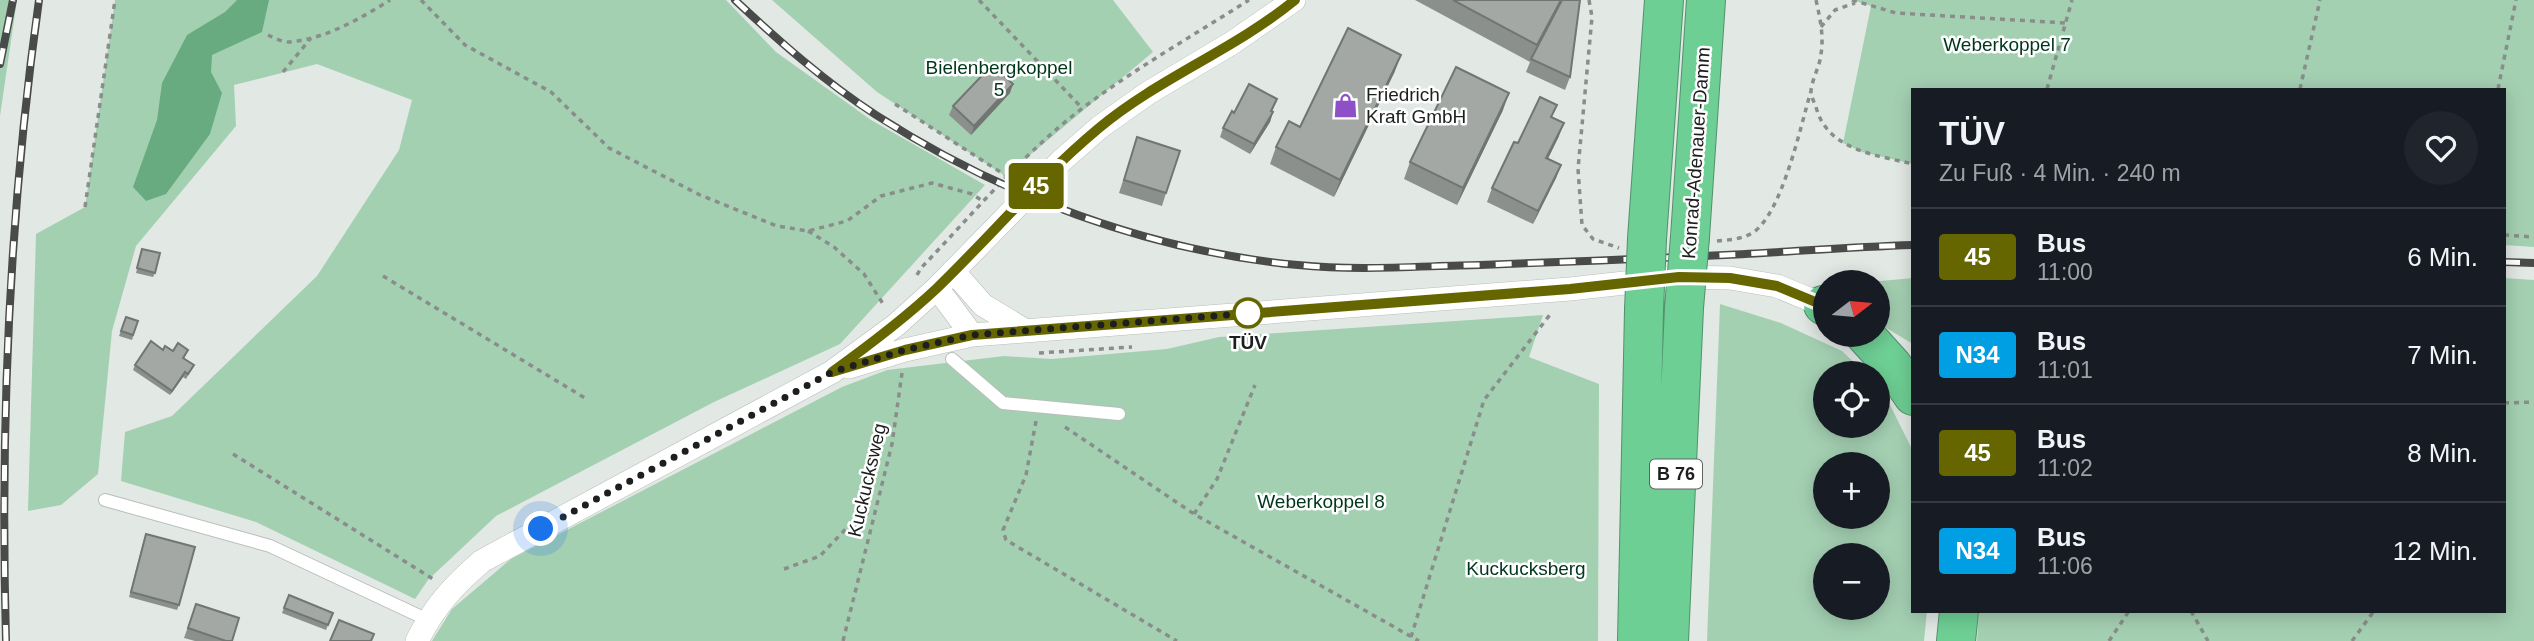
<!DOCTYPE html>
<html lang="de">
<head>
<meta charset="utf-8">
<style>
	body { margin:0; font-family:Arial,sans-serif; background:#20242c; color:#f1f3f6; height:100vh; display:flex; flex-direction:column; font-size:26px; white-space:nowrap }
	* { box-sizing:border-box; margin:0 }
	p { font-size:23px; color:#9ea1a6 }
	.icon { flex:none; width:38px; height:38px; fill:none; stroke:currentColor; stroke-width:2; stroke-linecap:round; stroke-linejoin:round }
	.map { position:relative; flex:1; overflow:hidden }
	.drawer { position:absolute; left:1911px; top:88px; width:595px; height:525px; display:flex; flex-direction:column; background:#171b24; border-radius:0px; box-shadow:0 4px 18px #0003 }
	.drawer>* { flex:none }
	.badge { padding:0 14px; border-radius:5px; font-size:24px; line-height:46px }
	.needle { width:46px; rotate:74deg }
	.controls { position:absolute; left:1813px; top:270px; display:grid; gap:14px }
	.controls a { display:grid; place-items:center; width:77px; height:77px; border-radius:50%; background:#171b24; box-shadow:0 4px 18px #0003; font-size:35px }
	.you { position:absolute; width:35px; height:35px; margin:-18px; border:5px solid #fff; border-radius:50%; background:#1a73e8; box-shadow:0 0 0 10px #1a73e833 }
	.map>.badge { position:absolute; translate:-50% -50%; box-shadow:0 0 0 4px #fff }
	.round { display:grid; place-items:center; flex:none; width:74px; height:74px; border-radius:37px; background:#20242c }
	.overview { display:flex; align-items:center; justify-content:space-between; height:119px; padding:0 28px }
	h1 { font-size:33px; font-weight:700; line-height:52px }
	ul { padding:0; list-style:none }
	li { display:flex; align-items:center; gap:21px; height:98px; padding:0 28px; border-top:2px solid #363941 }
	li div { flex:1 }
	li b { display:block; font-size:26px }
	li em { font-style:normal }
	li .badge { min-width:77px; font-weight:700; text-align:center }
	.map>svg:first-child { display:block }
</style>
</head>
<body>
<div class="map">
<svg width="2534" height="641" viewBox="0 0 2534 641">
	<rect width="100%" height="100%" fill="#e2e8e4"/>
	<path fill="#a4d0b2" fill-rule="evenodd" d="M0,0H17L0,116Z
		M115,0H726L776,52L871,120L985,185L840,344L714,402L496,516L428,580L415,599L256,522L121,481L125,432L172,416L317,276L399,150L412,100L317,64L234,85L236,126L136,246L112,331L98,474L61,505L28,511L36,234L85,207Z
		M772,0H1113L1153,52L1005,176L877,92Z
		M1852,0H2534V247L2504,245V89H1913V164L1862,152L1843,143L1871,6Z
		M1913,278V344L1878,323V282H1870Z
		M2504,278L2534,280V641H1977L1979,611H2504Z
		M1720,304L1781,323L1842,351L1865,373H1825V425H1878V385L1881,387L1913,451V611H1927L1924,641H1707ZM1825,464H1878V516H1825ZM1825,555H1878V607H1825Z
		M1543,315L1529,357L1599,384L1598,641H432L452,609L511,559L842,387L887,370L1004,356L1052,359L1167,349L1219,337Z"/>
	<path fill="#69ab81" d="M237,0H269L262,32L212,55L211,72L222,93L210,134L166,194L146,201L133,187L157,120L162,83L187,35L225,12Z"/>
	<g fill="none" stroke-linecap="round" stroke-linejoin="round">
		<defs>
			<path id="lane" d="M952,359L1003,403L1119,414
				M105,500L270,546L428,620"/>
			<path id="street" d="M953,271L983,305L1024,330
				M937,288L972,335
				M849,367L905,350L972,335L1570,289L1679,277L1730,278L1777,286L1823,305
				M417,641C434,607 453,586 482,561L832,372L896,325L937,288L1060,162L1100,127L1148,93L1232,43L1294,0"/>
			<path id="highway" d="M1690,237L1706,0
				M1647,239L1664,0
				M1823,305L1825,306
				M1864,334L1893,366L1913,396
				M1637,641L1644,310
				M1669,641L1684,308
				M1956,641L1959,611"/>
		</defs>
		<use href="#lane" stroke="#b9beba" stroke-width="14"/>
		<use href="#street" stroke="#b9beba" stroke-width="24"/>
		<use href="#highway" stroke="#52916b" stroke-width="40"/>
		<path stroke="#898d8b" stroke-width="3.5" stroke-dasharray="5 5" stroke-linecap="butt" d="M421,0L465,45L551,92L609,148L700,195L777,226L808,231L847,221L881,196L932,183L972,194L984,202
			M979,0L1082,108
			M1589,0L1592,17L1578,169L1582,225L1593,239L1619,248
			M1816,0C1820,18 1824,36 1821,54C1820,66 1812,79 1811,91C1811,96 1814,102 1816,107C1827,150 1876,155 1913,164
			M1852,0L1896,13L2066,23
			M1821,27L1835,10L1855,3
			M268,35C274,38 282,42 289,42C325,39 360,19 390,0
			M283,72L311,38
			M2047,89L2072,0
			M2300,89L2320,0
			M2498,89L2516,0
			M895,104L1008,177
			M85,207L115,0
			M808,231L834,247L864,274L885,307
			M2504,235L2534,237
			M1717,241C1730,240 1743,239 1754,232C1783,210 1800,128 1811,91
			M917,275L921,268C973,214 1023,153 1084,107C1136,68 1194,35 1249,0
			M383,276L585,398
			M1039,353L1132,347
			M2504,403L2534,402
			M1036,421L1026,475L1003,530L1006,540L1177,641
			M1065,427L1194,514L1419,641
			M233,454L433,579
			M1194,514L1217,479L1255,385
			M784,569L820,556L859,515L874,511
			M2191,611L2208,641
			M1411,637L1484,400L1552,312
			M843,641L892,444L902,373
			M2109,641L2129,611
			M2352,641L2374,611"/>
		<use href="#lane" stroke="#fff" stroke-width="12"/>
		<use href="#street" stroke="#fff" stroke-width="23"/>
		<use href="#highway" stroke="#6ecf94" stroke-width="38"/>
		<defs>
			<path id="rail" d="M735,0C779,41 825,82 876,115C1002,196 1148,251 1298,265C1359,271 1419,266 1480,265C1562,262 1643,259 1725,255C1787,252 1850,247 1913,245
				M0,64L13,0
				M2504,262L2534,263
				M6,641C0,426 9,213 39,0"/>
		</defs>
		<use href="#rail" stroke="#484b49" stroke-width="8"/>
		<use href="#rail" stroke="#fff" stroke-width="5" stroke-dasharray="16" stroke-linecap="butt"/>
		<defs>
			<path id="highway-bridge" d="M1684,308L1690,237
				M1644,310L1647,239"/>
		</defs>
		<use href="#highway-bridge" stroke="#52916b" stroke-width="40" stroke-linecap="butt"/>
		<use href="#highway-bridge" stroke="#6ecf94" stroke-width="38"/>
	</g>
	<path fill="#8c908d" d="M1415,0H1580L1570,77L1565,90L1526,72L1530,62Z
		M1395,71L1334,197L1270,164L1276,147L1300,127Z
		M1010,93L971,135L949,115L953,106Z
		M1277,99L1272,112H1273L1270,122L1250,154L1220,137L1223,128L1234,113Z
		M1503,110L1457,205L1404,179L1410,162Z
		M1552,117L1559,136L1548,158L1561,165L1556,178L1533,224L1487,202L1492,188Z
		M1137,137L1166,193L1162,206L1119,193Z
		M141,253L155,273L153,277L136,273Z
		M126,317L138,321L132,340L119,336Z
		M163,350L173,351L188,350L184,359L194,365L186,379L183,377L170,395L133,370L135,365Z
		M144,539L179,605L177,610L129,597Z
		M289,595L333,613L326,630L282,613Z
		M196,604L232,641H195L184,638Z"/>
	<path fill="#727673" d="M1401,55L1395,71L1334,197L1340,180Z
		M1013,84L1010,93L971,135L974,126Z
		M1509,93L1503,110L1457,205L1463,188Z
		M1273,112L1270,122L1250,154L1254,144Z
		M1564,123L1559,136L1542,171L1546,158Z
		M1561,165L1556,178L1533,224L1538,211Z
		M185,372L183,377L170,395L172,391Z"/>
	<path fill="#a3a8a4" stroke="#727673" stroke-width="2" d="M1453,0H1561L1537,45Z
		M1562,0H1580L1570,77L1531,59Z
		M1348,28L1401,55L1340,180L1276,147L1289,121L1300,127Z
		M992,65L1013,84L974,126L953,106Z
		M1456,67L1509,93L1463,188L1410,162Z
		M1249,84L1277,99L1271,111L1273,112L1254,144L1223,128L1232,111L1234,113Z
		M1540,97L1557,105L1551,117L1564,123L1546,158L1561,165L1538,211L1492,188L1514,142L1518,143Z
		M1137,137L1180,151L1166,193L1124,180Z
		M142,249L160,253L155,273L137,268Z
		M126,317L138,321L133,335L121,331Z
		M151,341L163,350L165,346L173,351L178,343L188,350L183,358L194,365L188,374L185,372L172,391L135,365Z
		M146,534L195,547L179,605L131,592Z
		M289,595L333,613L328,625L284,608Z
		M196,604L239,618L232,641H226L188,628Z
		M339,620L374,634L371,641H330Z"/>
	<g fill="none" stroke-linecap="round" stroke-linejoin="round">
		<defs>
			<path id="line" d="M1295,0C1234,50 1159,78 1099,128C1040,177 991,236 936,289C903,320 868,346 832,372L905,350L972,335L1570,289L1679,277L1730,278L1777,286L1825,306"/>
		</defs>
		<use href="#line" stroke="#fff" stroke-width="16"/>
		<use href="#line" stroke="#660" stroke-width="10"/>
		<path stroke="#1d1f1e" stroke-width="7" stroke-dasharray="0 12.6" d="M541,529L832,372L905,350L972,335L1252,313H1248"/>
	</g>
	<defs>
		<symbol id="shop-bare" viewBox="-9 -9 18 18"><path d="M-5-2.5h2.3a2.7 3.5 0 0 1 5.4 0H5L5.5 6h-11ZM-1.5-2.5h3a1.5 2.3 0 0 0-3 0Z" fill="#8d50c6" stroke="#fff" stroke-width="2.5" paint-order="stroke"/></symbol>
	</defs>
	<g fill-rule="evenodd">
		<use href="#shop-bare" x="1328" y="88" width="35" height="35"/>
	</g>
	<circle fill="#fff" stroke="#660" stroke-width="3.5" cx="1248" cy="313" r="14"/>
	<g text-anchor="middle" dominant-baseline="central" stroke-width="5" stroke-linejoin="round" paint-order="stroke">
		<rect fill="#fff" stroke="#616262" stroke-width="2" x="1650" y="459.5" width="52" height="29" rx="5"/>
		<g font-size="18" font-weight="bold" fill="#1d1f1e">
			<text x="1676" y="474">B 76</text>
		</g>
		<g font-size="19" fill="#00361b" stroke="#fff">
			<text x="2007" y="44">Weberkoppel 7</text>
			<text x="999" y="67">Bielenbergkoppel<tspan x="999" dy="22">5</tspan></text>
			<text x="1321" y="501">Weberkoppel 8</text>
			<text x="1526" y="568">Kuckucksberg</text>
		</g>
		<g font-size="19" fill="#1d1f1e" stroke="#fff" text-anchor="start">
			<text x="1366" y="94">Friedrich<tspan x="1366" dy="22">Kraft GmbH</tspan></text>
		</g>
		<g font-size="19" fill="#1d1f1e" stroke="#fff">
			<text transform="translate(1696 153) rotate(-86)">Konrad-Adenauer-Damm</text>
			<text transform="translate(867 480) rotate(-77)">Kuckucksweg</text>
		</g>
		<g font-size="19" font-weight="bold" fill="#1d1f1e" stroke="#fff">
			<text x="1248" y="342">TÜV</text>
		</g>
	</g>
</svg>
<div class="controls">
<a><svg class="needle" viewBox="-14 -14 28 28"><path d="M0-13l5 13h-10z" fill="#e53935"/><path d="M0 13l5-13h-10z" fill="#9ea1a6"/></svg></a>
<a><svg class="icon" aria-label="locate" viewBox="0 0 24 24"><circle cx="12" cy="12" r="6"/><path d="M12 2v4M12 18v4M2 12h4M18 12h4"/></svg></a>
<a>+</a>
<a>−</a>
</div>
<div class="you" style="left:541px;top:529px"></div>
<b class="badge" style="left:1036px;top:186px;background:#660;color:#fff">45</b>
<section class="drawer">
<div class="overview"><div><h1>TÜV</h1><p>Zu Fuß · 4 Min. · 240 m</p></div><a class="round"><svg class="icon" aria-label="heart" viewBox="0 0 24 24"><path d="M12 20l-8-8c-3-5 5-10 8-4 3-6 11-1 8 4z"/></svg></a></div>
<ul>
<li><span class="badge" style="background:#660;color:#fff">45</span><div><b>Bus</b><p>11:00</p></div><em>6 Min.</em></li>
<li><span class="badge" style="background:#009ee3;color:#fff">N34</span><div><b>Bus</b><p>11:01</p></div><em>7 Min.</em></li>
<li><span class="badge" style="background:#660;color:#fff">45</span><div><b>Bus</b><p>11:02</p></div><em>8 Min.</em></li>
<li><span class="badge" style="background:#009ee3;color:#fff">N34</span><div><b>Bus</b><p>11:06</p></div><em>12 Min.</em></li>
</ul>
</section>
</div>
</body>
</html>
